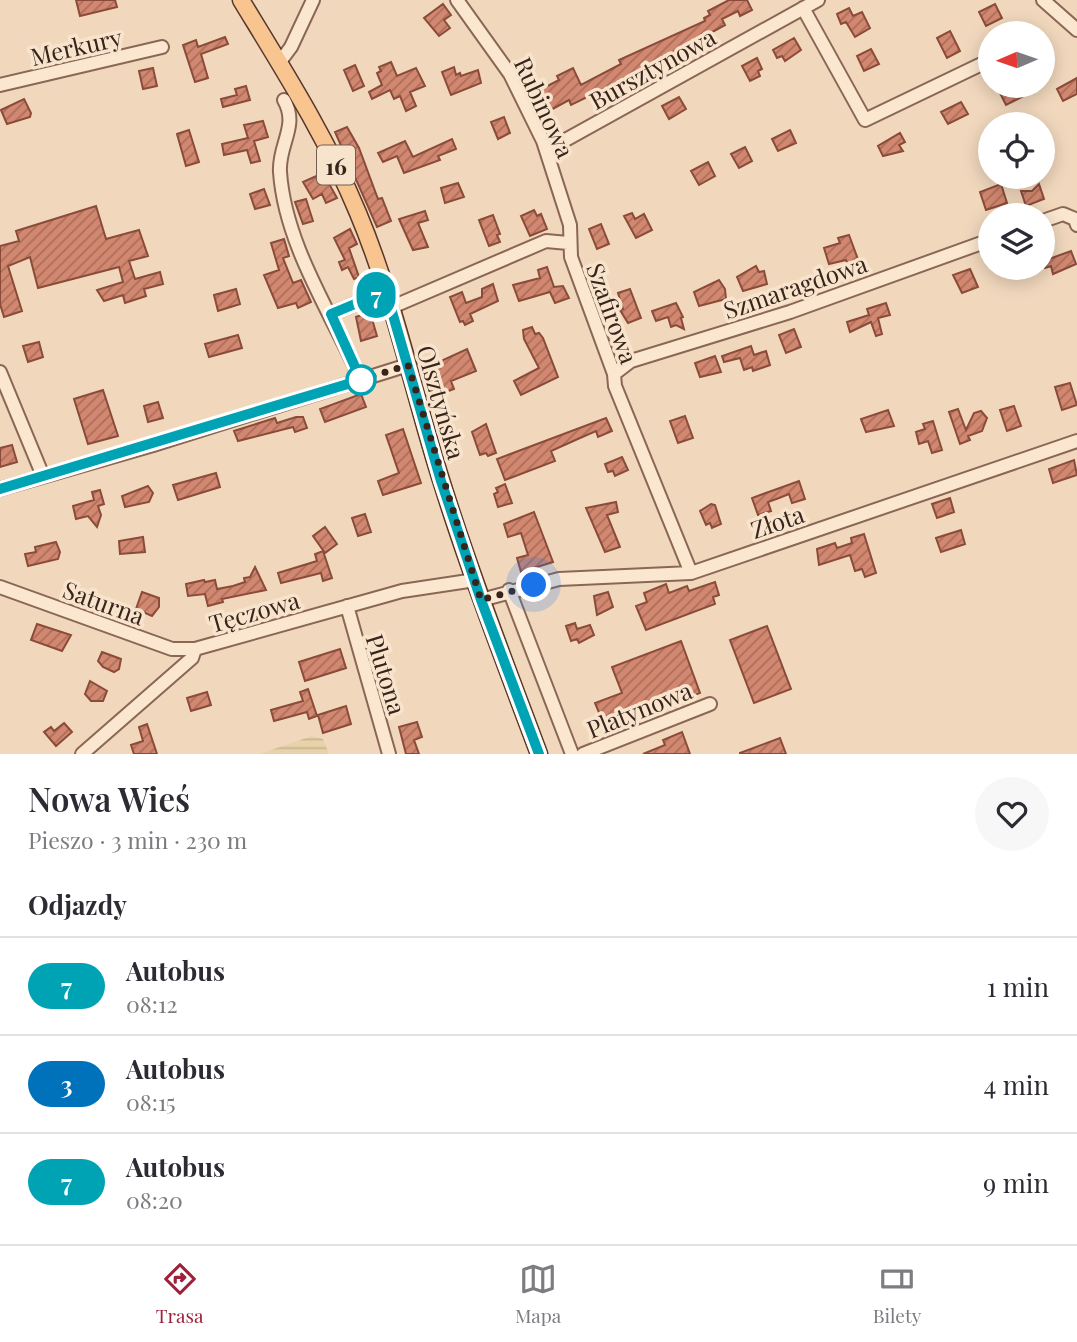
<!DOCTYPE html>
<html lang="pl">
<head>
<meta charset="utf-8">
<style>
	body { margin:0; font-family:"Playfair Display",serif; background:#f7f7f7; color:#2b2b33; height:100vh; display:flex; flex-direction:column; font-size:26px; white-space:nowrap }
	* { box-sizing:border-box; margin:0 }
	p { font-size:23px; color:#7c7c81 }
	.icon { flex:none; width:38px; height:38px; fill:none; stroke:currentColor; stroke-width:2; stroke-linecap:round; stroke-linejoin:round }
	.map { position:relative; height:754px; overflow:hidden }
	.side { display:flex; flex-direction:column; background:#fff; flex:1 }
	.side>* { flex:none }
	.badge { padding:0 14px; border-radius:23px; font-size:24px; line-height:46px }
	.needle { width:46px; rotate:268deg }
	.fabs { position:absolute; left:978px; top:21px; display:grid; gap:14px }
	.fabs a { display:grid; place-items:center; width:77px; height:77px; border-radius:50%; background:#fff; box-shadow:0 4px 18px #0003; font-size:35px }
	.you { position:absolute; width:35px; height:35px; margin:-18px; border:5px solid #fff; border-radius:50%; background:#1a73e8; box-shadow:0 0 0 10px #1a73e833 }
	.map>.badge { position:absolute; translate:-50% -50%; box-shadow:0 0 0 4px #fff }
	h2 { padding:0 28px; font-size:26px; line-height:63px }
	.round { display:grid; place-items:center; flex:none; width:74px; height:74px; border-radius:37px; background:#f7f7f7 }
	.headline { display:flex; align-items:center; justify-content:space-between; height:119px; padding:0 28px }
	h1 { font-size:33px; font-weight:600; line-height:52px }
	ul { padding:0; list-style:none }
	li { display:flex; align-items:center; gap:21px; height:98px; padding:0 28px; border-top:2px solid #e1e1e2 }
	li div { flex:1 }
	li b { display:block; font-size:26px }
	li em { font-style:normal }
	li .badge { min-width:77px; font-weight:700; text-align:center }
	.dock { display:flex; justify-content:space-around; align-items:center; height:98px; border-top:2px solid #e1e1e2; background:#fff; font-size:19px; color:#7c7c81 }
	.dock a { display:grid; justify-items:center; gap:4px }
	.dock .active { color:#9d2138 }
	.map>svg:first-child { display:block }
</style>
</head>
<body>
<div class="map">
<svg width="1077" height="754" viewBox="0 0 1077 754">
	<defs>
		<pattern id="farmland-rules" width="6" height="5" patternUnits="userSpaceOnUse" patternTransform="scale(1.75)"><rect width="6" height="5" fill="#e7d2aa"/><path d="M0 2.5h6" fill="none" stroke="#c7b492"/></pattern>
		<pattern id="building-hatch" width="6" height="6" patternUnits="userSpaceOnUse" patternTransform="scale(1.75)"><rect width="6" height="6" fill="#d28770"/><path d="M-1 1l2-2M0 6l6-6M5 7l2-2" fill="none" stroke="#ab6e5b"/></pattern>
	</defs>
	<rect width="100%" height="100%" fill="#f1d8bd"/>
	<path fill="url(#farmland-rules)" d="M312,736L323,739L329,754H259Z"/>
	<path fill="url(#building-hatch)" stroke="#8b4b39" stroke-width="2" d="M76,0H115L117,7L80,16Z
		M729,0H747L752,10L740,16L738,11L722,19L725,25L645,69L571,105L569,100L547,112L538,91L559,80L557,76L573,68L581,85L621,64L619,60L705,21L704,18L710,15L708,11Z
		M443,4L451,15L444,20L450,28L439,36L424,18Z
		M995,4L1002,18L986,26L979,12Z
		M849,8L853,16L862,12L870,28L855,37L846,22L841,24L837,14Z
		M950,31L960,51L947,58L937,38Z
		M225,37L228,44L201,54L208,78L195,82L183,45L196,40L198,47Z
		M794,38L801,50L785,61L782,56L777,58L773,50Z
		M871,49L879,64L864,71L857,56Z
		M757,58L762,69L758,71L760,76L750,81L742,66Z
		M391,62L397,76L416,68L425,86L410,92L416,106L406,111L400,96L394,99L390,90L372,99L369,92L382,85L377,73L381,71L379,67Z
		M355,65L364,86L353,91L344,70Z
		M454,67L456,75L460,73L461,76L478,70L481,83L451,95L442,72Z
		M153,68L157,86L143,89L139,71Z
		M1077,78V94L1063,101L1057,89Z
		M246,86L250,100L223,107L221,99L237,95L235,89Z
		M1010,86H1027L1030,93L1006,105L999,91Z
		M679,97L686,109L669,119L662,106Z
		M24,99L31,113L30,117L7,124L1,110Z
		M961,102L968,114L948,124L941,112Z
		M504,117L510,133L498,139L491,122Z
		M263,121L268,137L254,141L260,161L251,163L247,150L224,155L222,144L248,138L244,125Z
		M347,127L359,148L378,199L382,198L391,221L377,227L335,132Z
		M189,130L199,162L186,166L177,134Z
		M790,130L796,143L778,151L772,139Z
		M900,133L905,142L899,145L903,151L883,156L878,146Z
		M452,139L456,149L438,156L440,160L404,173L397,156L383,162L378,153L405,141L413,157Z
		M745,147L752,161L739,168L731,154Z
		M708,162L715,176L699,185L691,171Z
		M323,173L337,198L326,203L322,194L313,199L303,182Z
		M458,183L464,197L445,203L441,188Z
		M1001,184L1007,203L986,210L980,192Z
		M1039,184L1044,199L1026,206L1021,191H1032Z
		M264,189L270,205L255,209L250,194Z
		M306,199L313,221L303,224L295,202Z
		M96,206L106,239L139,230L148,256L129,261L135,279L160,272L163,284L144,289L146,296L125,303L123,295L104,301L97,290L123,282L119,267L38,288L30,257L8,266L22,311L4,317L0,304V246L19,241L16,231Z
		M534,210L537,216L541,214L547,229L530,236L521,216Z
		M425,211L428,220L418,223L428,247L413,250L399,219Z
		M632,213L635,219L644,214L652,230L636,238L624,216Z
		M493,215L500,234L497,235L500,242L489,246L479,220Z
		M601,224L609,244L597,249L589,229Z
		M350,229L357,244L349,248L359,277L354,279L348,267L342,270L339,262L345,260L334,238Z
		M849,235L859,262L848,266L846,260L829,264L824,248L840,243L838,238Z
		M284,239L289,256L283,258L293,283L301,280L311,302L298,308L296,303L278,308L264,275L279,270L271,243Z
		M1043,244L1049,259L1071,251L1076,264L1053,274L1051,266L1045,268L1043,263Z
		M756,266L759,272L764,271L767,284L743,291L737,277Z
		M547,267L554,287L563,286L569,298L555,303L550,292L519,301L513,285L540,278L538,270Z
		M970,269L978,287L962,293L953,275Z
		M719,280L725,289L726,299L699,306L694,292Z
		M493,284L498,301L470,314L473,321L465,325L463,321L460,322L450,297L462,292L466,303L482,297V289Z
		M236,289L240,304L218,311L214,295Z
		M630,289L641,318L628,323L620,310L623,309L618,293Z
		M676,303L683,317L681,318L684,329L676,325L671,327L668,317L656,321L652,311Z
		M886,303L890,315L878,318L882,334L876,336L871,322L850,332L847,322L869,315L867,309Z
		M370,312L377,336L361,341L356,317Z
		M532,327L535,334L539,333L543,338L558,377L521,395L514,381L539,368L524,339L523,330Z
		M794,329L801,347L786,353L779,335Z
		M238,335L242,348L209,357L205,344Z
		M39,342L43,357L28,362L23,346Z
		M751,346L754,355L766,351L770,365L753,371L752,367L744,370L740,358L724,362L722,356Z
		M467,349L476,371L451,381L454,389L441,394L430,366Z
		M715,356L721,372L700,377L695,363Z
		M1070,383L1077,405L1062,410L1055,387Z
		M103,390L118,436L88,444L74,399Z
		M361,394L366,407L325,422L320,409Z
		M158,402L163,418L148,422L144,406Z
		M1014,406L1021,426L1007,431L1000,410Z
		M958,409L966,430L974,413L981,411L987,418L982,431L968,436L970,440L960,444L949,412Z
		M888,410L894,426L866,432L861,419Z
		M685,416L693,438L678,443L670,421Z
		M296,417H303L307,428L295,432L293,427L238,441L234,431L275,418L277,423Z
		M606,418L612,431L598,437L596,431L580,438L551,451L555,461L505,480L497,459Z
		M933,421L942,450L932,453L928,441L919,444L916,432L925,429L923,424Z
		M486,424L496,453L488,456L486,453L480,455L472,432Z
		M403,429L421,483L383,495L378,481L399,473L386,435Z
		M12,445L17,462L0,467V448Z
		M622,457L628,470L615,476L613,471L608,472L605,464Z
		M1074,460L1077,475L1053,483L1049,469Z
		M216,473L220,487L178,500L173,485Z
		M799,481L805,499L792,503L789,494L779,498L768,502L771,511L758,515L752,498Z
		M505,484L512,503L498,507L494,494L498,492L496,488Z
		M148,486L153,493L149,502L125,507L122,496Z
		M100,490L104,504L98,506L101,515L97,527L88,516L76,519L73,506L94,500L92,492Z
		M950,498L954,512L937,518L932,504Z
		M616,502L618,512L607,515L620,547L605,552L586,508Z
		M711,504L715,505L721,524L712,528L710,523L706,525L700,511Z
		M534,512L553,562L521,572L517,558L528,555L521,533L508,537L504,524Z
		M365,514L371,532L358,536L352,518Z
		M325,527L337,544L325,553L313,536Z
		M961,530L965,544L941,552L936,538Z
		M864,534L876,573L865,577L862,569L855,571L850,555L819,565L817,549L835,543L837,548L852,543L851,538Z
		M143,537L145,552L120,554L119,541Z
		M56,542L60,552L58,559L28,566L25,554L36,552L35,547Z
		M323,551L332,578L323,581L321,573L281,583L278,573L317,561L315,554Z
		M255,567L266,590L222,599L223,602L208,606L205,594L188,596L186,584L204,580L205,582L215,580L217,589L233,586L245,582L244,578L250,577Z
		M715,582L719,595L713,597L715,604L646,630L636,606L647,602L644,593L666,584L669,593L687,586L689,591Z
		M142,592L159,598V607L152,616L136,609Z
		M608,592L613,607L597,615L594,596Z
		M575,623L577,629L590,625L594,635L579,643L577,639L571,641L566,626Z
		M37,624L71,635L62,651L31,640Z
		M767,626L791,689L754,703L730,640Z
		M681,641L700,693L606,729L595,703L622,693L612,667Z
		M340,649L346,668L305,681L299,662Z
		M102,652L121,659L119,669L114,672L103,667L98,661Z
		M90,681L107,691L103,701H91L85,694Z
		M308,689L317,716L309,719L307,712L274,721L271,710L303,701L300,692Z
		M207,692L211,705L191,711L187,698Z
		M346,706L351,724L323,733L318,715Z
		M417,722L422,737L414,740L419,754H406L399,727Z
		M64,723L72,732L56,746L44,732L51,727L54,731Z
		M147,724L157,754H134L131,745L143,741L139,727Z
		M682,732L690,754H643L665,745L663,740Z
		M780,738L786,754H740V753Z"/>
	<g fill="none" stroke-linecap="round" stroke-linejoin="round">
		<defs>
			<path id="minor" d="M457,0L510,74L543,141L570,225L571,257L614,374L615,386L691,573
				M1043,0L1077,30
				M803,8L865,120L990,60
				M279,63L291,47L313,0
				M0,85L162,47
				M284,100C299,126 278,145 280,172C285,245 332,314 361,380
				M549,158L560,143L818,0
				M1043,221L1063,214L1075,219L1077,225
				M392,307L546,241L568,243
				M331,314L386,291
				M0,372L43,476
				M614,374L631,361L790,312L990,240
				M0,489L153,445L408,365
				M0,587L172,649H195L402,591L475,580
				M509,590L572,754
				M481,600L559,579L691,573L1077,441
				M347,606L389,754
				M82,754L192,658L195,649
				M583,754L710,704"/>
			<path id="major" d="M241,0C283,69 327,138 358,213C394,299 413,391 441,480C470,573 505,663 539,754"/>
		</defs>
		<use href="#minor" stroke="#8a6755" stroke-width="16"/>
		<use href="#major" stroke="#57372a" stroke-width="19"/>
		<use href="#minor" stroke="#fbe7d0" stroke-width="12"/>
		<use href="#major" stroke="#f8c591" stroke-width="16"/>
	</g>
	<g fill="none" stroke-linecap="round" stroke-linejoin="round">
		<defs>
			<path id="line" d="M0,489L361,380L331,314L386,291L441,481L481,600L539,754"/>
		</defs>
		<use href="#line" stroke="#fff" stroke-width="16"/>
		<use href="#line" stroke="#00a3b4" stroke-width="10"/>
		<path stroke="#38241b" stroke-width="7" stroke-dasharray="0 12.6" d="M361,380L408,365L481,600L534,585"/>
	</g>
	<circle fill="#fff" stroke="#00a3b4" stroke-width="3.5" cx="361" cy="380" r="14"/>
	<g text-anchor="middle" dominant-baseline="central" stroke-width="7" stroke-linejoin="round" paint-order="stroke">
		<rect fill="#f8e4cd" stroke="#725e50" stroke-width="2" x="317" y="145.5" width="38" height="39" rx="5"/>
		<g font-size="23" font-weight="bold" fill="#38241b">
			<text x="336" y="165">16</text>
		</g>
		<g font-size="24" fill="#38241b" stroke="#f8e4cd">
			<text transform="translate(76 46) rotate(-13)">Merkury</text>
			<text transform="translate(652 68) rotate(-29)">Bursztynowa</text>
			<text transform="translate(545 107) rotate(65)">Rubinowa</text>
			<text transform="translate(795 286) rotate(-19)">Szmaragdowa</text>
			<text transform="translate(613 313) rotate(70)">Szafirowa</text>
			<text transform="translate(442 402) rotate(74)">Olsztyńska</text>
			<text transform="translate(777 521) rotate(-19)">Złota</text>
			<text transform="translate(104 602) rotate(20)">Saturna</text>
			<text transform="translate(254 611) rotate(-16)">Tęczowa</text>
			<text transform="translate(387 674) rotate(73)">Plutona</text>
			<text transform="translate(639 709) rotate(-22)">Platynowa</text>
		</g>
	</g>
</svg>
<div class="fabs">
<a><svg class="needle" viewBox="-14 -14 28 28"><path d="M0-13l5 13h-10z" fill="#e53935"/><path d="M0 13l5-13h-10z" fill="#7c7c81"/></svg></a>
<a><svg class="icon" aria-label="locate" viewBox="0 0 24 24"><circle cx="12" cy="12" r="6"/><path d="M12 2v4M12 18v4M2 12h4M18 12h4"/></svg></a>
<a><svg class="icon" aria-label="layers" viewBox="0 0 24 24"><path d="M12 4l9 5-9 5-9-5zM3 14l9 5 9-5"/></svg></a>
</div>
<div class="you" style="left:534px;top:585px"></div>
<b class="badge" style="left:376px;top:295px;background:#00a3b4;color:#fff">7</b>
</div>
<section class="side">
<div class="headline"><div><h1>Nowa Wieś</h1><p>Pieszo · 3 min · 230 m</p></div><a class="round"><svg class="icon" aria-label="heart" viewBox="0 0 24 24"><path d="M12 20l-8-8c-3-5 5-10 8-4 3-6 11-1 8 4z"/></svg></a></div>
<h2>Odjazdy</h2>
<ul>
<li><span class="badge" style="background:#00a3b4;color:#fff">7</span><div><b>Autobus</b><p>08:12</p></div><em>1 min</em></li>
<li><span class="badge" style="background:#0072bc;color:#fff">3</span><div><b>Autobus</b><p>08:15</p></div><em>4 min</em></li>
<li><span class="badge" style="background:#00a3b4;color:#fff">7</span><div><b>Autobus</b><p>08:20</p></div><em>9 min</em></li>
</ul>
</section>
<nav class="dock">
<a class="active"><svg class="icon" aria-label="directions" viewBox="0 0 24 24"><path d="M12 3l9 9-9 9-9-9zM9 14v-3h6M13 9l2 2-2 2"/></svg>Trasa</a>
<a><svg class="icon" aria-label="map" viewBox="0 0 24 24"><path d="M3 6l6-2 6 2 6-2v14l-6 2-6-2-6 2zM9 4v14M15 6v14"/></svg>Mapa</a>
<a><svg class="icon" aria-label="tickets" viewBox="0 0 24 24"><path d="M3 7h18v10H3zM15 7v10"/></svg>Bilety</a>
</nav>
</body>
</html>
